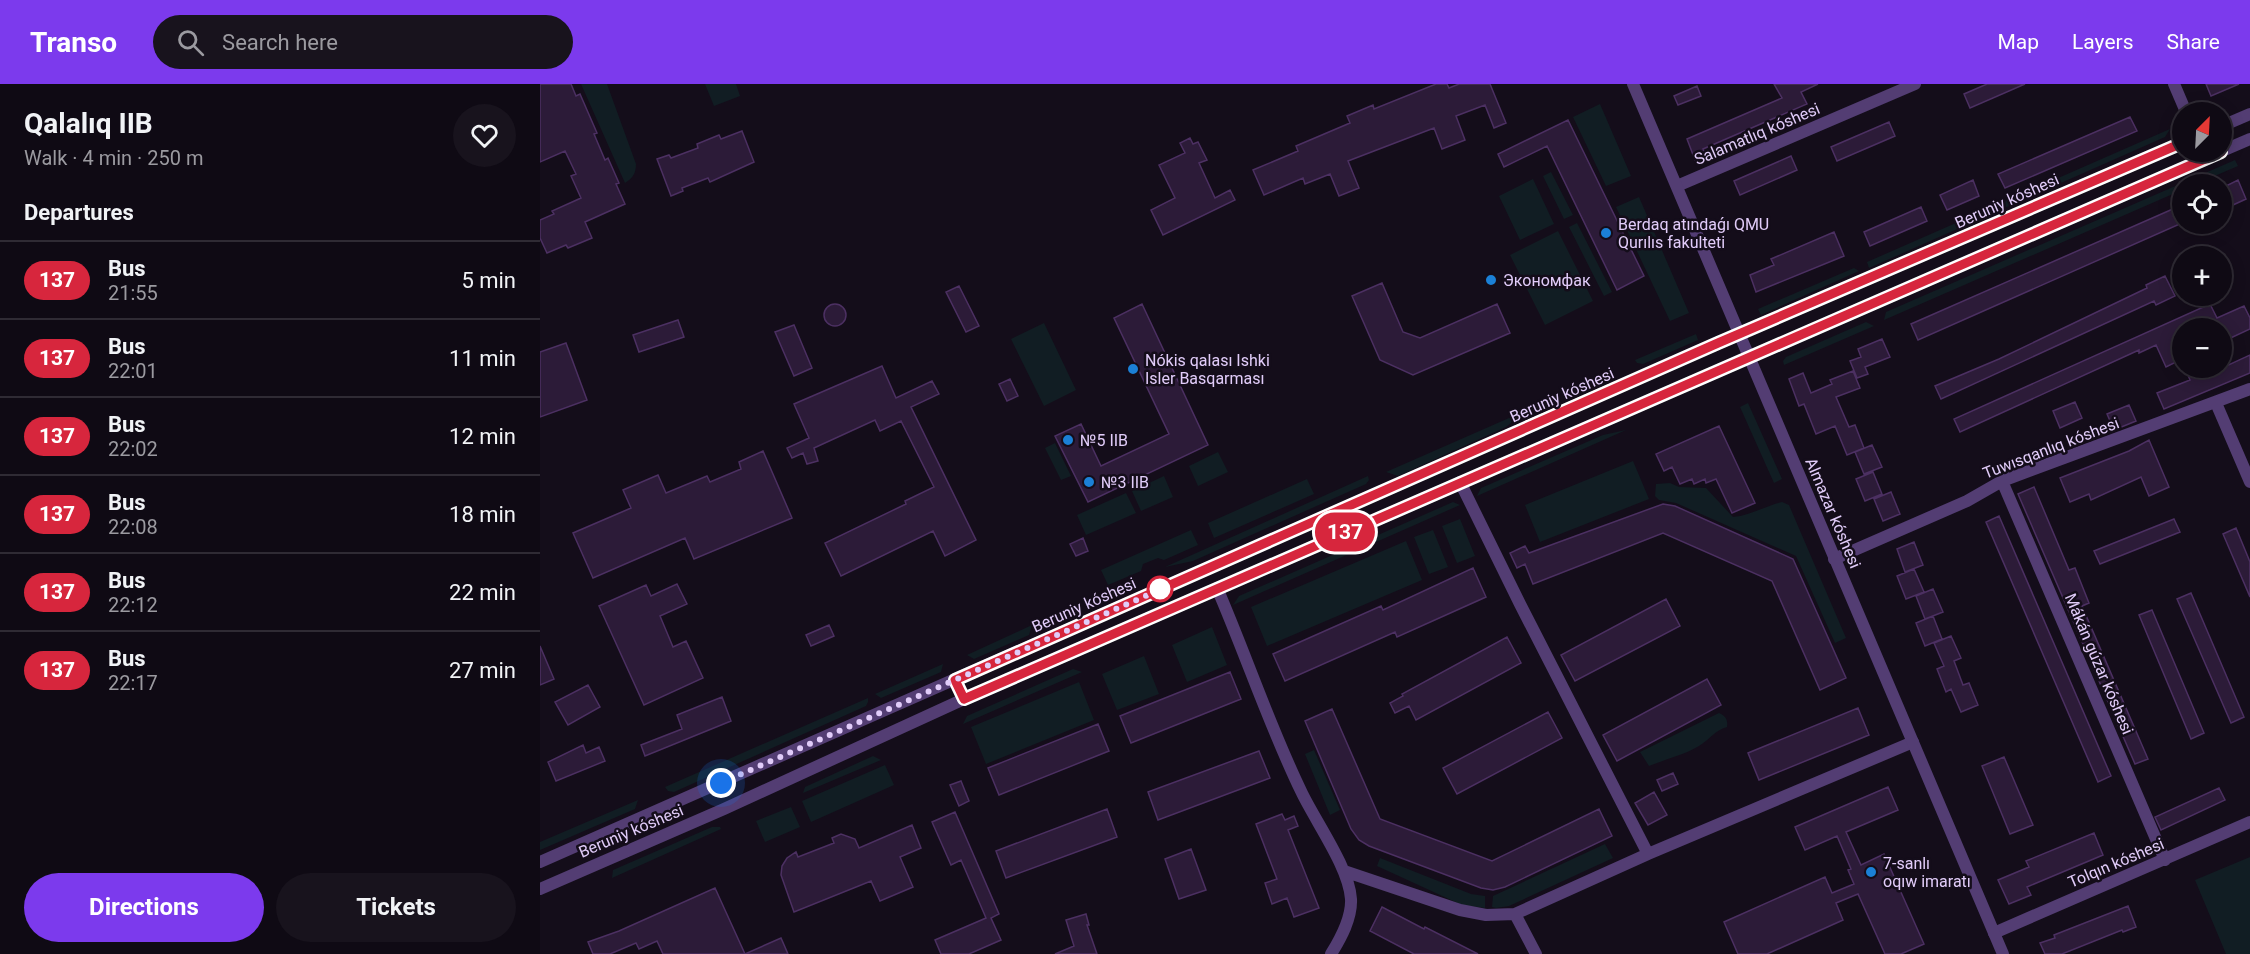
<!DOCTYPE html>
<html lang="en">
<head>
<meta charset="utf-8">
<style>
	body { margin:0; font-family:Roboto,sans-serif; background:#18131d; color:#f1f3f6; height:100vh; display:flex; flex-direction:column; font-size:22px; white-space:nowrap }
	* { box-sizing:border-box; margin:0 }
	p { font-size:20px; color:#9b9aa0 }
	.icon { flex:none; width:33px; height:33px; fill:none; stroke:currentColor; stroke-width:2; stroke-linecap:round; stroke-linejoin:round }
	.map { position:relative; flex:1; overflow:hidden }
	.side { display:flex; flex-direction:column; background:#0f0a14; width:540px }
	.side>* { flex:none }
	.badge { padding:0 12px; border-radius:20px; font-size:21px; line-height:39px }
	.needle { width:39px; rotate:24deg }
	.controls { position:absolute; left:1632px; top:18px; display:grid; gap:12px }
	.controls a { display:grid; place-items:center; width:60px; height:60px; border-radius:50%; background:#0f0a14; box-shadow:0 3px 15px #0003,0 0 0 2px #2f2b34; font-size:30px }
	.you { position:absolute; width:30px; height:30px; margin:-15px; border:4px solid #fff; border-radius:50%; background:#1a73e8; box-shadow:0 0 0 9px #1a73e833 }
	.map>.badge { position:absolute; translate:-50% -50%; box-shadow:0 0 0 3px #fff }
	h2 { padding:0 24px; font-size:22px; line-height:54px }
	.round { display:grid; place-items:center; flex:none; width:63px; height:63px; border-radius:32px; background:#18131d }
	.overview { display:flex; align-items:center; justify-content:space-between; height:102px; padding:0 24px }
	h1 { font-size:28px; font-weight:700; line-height:45px }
	.button { display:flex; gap:12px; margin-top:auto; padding:12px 24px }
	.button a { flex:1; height:69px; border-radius:36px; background:#7c3aed; color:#fff; font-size:24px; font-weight:700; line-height:69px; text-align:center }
	.button a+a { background:#18131d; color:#f1f3f6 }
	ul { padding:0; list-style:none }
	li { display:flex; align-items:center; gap:18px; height:78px; padding:0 24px; border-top:2px solid #2f2b34 }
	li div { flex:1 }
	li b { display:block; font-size:22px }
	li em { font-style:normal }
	li .badge { min-width:66px; font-weight:700; text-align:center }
	header { display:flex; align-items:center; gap:36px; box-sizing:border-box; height:84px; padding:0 30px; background:#7c3aed; color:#fff }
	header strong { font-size:28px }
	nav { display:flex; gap:33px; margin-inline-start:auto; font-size:21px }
	.search { width:420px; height:54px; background:#18131d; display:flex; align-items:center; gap:15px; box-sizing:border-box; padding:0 21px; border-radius:33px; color:#9b9aa0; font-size:22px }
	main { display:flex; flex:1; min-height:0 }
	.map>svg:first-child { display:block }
</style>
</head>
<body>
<header>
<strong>Transo</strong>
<div class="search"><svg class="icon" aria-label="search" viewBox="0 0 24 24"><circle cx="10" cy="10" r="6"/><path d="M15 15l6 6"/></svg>Search here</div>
<nav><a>Map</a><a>Layers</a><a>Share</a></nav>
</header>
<main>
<section class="side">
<div class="overview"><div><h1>Qalalıq IIB</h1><p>Walk · 4 min · 250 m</p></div><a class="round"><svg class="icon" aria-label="heart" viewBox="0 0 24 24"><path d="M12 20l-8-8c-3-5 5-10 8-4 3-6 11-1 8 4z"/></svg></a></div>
<h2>Departures</h2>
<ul>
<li><span class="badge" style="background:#d7263d;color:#fff">137</span><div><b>Bus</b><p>21:55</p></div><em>5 min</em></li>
<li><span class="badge" style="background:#d7263d;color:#fff">137</span><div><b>Bus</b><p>22:01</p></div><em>11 min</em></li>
<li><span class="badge" style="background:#d7263d;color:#fff">137</span><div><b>Bus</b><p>22:02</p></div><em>12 min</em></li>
<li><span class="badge" style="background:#d7263d;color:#fff">137</span><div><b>Bus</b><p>22:08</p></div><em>18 min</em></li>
<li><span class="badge" style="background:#d7263d;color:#fff">137</span><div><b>Bus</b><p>22:12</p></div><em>22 min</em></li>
<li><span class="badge" style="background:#d7263d;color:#fff">137</span><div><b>Bus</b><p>22:17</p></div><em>27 min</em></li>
</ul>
<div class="button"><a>Directions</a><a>Tickets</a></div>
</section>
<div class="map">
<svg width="1710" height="870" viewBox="0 0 1710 870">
	<rect width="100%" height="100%" fill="#140d1a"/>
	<path fill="#111d23" d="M41,0H67L96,80C96,89 93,94 85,99Z
		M165,0H196L200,12L174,22Z
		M1060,20L1091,92L1066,102L1033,33Z
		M1630,45L1625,53L1329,184L1327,178Z
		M1695,76L1698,82L1656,100H1642V106L1344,236L1346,228Z
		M1011,88L1033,131L1024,135L1003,92Z
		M993,95L1014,140L980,156L959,112Z
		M1099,113L1149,229L1130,237L1076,123Z
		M1037,139L1072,208L1064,212L1029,143Z
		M1018,147L1053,217L1005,241L970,171Z
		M1314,184L1319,187L1221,231L1218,225Z
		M1326,238L1334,242L1244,281L1243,277L1246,273Z
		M504,239L536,306L504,322L471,255Z
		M1156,250L1158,256L1103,280L1097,279L1095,276Z
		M1208,319L1242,395L1234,399L1200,323Z
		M985,327L966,343L858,392L846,388Z
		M1086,346L937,412L941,404L1063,351Z
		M515,359L531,392L521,396L505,364Z
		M678,368L688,388L658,402L649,382Z
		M1093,377L1109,415L1000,458L985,421Z
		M624,392L633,413L601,427L592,407Z
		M828,392L829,396L826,400L653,477L625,483Z
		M767,395L774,410L674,454L668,439Z
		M1130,399L1139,403L1166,404L1193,433C1208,432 1226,422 1242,418L1249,421L1306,554L1295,559L1256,472L1136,419L1119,416L1115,412L1116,400Z
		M586,409L596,429L546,451L537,431Z
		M913,418L920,421L693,521L699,512Z
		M920,435L935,472L917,479L902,442Z
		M651,446L658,461L624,476L618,474L603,480L601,487L568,501L561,486Z
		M893,446L908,483L889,490L874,453Z
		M866,457L882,496L727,562L711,523Z
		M492,541L489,551L434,575L427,571Z
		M672,543L687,581L647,598L632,561Z
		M604,572L619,610L577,626L562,590Z
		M403,580L401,588L341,614L335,610Z
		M533,585L542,588L423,640L427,632Z
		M539,598L554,636L446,680L431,643Z
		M328,614V618L326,622L134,708L128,707L125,703Z
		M1179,629C1186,632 1188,636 1187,643C1175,646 1169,656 1159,662C1144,671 1126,675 1109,682L1100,668Z
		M774,666L800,726L790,731L765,670Z
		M333,672L341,676L263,709L265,703Z
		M345,681L354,701L271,738L262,717Z
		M98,716L95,725L0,766V758Z
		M251,723L260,743L225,758L216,737Z
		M172,743H180L181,745L72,794L73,786Z
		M1065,760L1073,774L969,822L956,824L952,823L953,812Z
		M1710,773V870H1686L1655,796Z
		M840,774L931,810L945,812V824L922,821L837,782Z"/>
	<path fill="#2c1b38" stroke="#4c3062" stroke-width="1.5" d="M0,0H31L36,12L40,10L57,49L54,50L65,76L68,74L79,99L76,100L85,120L45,138L52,154L28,164L26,161L7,169L0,154V136L14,130L12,127L41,114L31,92L36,90L25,67L0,78Z
		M896,0H907L909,4L919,0H950L966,39L954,44L945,21L916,32L925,56L902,65L894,44L808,77L819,104L799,112L790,90L765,100L763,94L724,111L713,86L758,67L756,62L810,39L807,32L833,21L834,25Z
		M1234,0H1278L1261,8L1267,20L1163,65L1166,72L1155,76L1147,55L1242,14Z
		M1447,0H1485L1430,24L1424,10Z
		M1666,0H1699L1671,12Z
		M1157,2L1161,12L1138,21L1134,12Z
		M1590,33L1597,47L1465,104L1458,90Z
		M1028,36L1104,192L1077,206L1007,62L964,83L958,70Z
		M1349,38L1355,52L1297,77L1291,63Z
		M202,47L214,78L170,98L168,94L142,104L143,107L131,112L117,75L129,71L131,74L158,64L157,60L179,51L181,55Z
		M650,54L653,60L658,58L667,76L659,79L675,114L690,106L695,116L623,151L611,126L635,114L619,81L645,69L640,59Z
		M1251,72L1257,86L1200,111L1194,97Z
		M1433,96L1439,112L1407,126L1400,111Z
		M1698,96L1706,115L1682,126V104Z
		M1642,121V139L1378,256L1371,240Z
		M1381,123L1387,137L1330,162L1324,148Z
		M1294,148L1304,172L1216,208L1210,191L1234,181L1231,175Z
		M1625,192L1635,212L1616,221L1614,217L1401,315L1395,302L1459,275L1607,204L1606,201Z
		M842,199L863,248L880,254L957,220L970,249L873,291L840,276L812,212Z
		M419,202L439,242L426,248L406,208Z
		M602,220L668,361L548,418L515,352L541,340L561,382L629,350L574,234Z
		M1670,220L1677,234L1704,222L1710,234V245L1682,258V244H1642V275L1626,283L1616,261L1599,269V266L1420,348L1414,335Z
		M284 231a11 11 0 1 1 22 0a11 11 0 1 1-22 0Z
		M138,236L144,253L99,268L93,251Z
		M254,241L272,284L254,292L235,248Z
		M1342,255L1350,273L1325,283L1328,290L1317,294L1310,277L1321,273L1318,265Z
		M26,259L47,316L0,333V268Z
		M1710,271V289L1624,325L1617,309L1650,296L1648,291L1666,284H1682Z
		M342,282L356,314L392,297L399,310L371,323L436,456L405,472L393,447L301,492L285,459L366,420L365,417L394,403L361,337L340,347L335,336L274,364L278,377L267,380L263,369L252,374L247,364L269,354L254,320Z
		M1313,287L1320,304L1296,313L1309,343L1315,341L1324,364L1307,371L1295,342L1276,350L1264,320L1259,322L1249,295L1263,289L1271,309L1292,300L1290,296Z
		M470,295L478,312L467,317L459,300Z
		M1535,318L1542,334L1520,344L1513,327Z
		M1589,321L1596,337L1574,346L1567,330Z
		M1179,342L1215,419L1192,429L1176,395L1166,399L1165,395L1154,400L1152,395L1140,400L1132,383L1124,387L1116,370Z
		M1609,356L1629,403L1609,412L1601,393L1551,416L1549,410L1530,418L1520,394L1589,367Z
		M1332,361L1342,383L1324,390L1315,368Z
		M223,367L252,434L154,475L145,454L53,494L33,449L91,424L83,406L118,391L126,409L167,392L170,398L201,385L199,378Z
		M1333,388L1342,410L1325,417L1316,395Z
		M1494,403L1529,486L1535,484L1549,519L1542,522L1608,675L1595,680L1478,410Z
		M1351,408L1360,430L1343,437L1334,415Z
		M1123,420L1135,422L1253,475L1306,594L1280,606L1232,497L1123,449L993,500L985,480L977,484L970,469L985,462L989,469Z
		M1459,432L1571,692L1558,698L1446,438Z
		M1634,435L1640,448L1560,480L1554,467Z
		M1696,444L1710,478V513L1683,450Z
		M543,454L548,467L536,472L530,460Z
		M1374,458L1383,481L1365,488L1357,465Z
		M933,484L946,513L857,553L855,548L745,597L733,570L841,522L843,526Z
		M1374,485L1384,508L1366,515L1357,492Z
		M137,500L147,520L120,532L133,563L146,557L163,594L104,621L59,522L106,501L111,512Z
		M1393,505L1403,528L1385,535L1376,512Z
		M1651,509L1704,633L1691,639L1637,515Z
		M1126,515L1140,542L1035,597L1021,571Z
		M1612,526L1664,649L1651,655L1599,531Z
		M1393,532L1402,555L1385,562L1376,539Z
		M289,541L294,552L271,562L266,551Z
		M1411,552L1421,574L1414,577L1423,601L1429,599L1438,621L1421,628L1411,605L1406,608L1397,585L1404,582L1394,559Z
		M967,553L981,579L876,636L869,622L855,629L850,619L863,612L862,610Z
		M0,562L14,595L0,601Z
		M690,588L701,615L591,659L580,632Z
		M1167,595L1181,621L1077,677L1063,651Z
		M48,601L60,623L28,641L15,618Z
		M182,613L191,637L105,672L101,661L142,645L137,631Z
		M1318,624L1329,651L1219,696L1208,669Z
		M792,625L840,735L952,777L1059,725L1072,752L965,803L953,806L941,804L829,762L819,756L811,745L765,637Z
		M1008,628L1022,654L917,710L903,684Z
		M558,640L569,667L459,711L448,684Z
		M43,661L46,669L59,663L65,677L16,697L8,678Z
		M719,667L730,694L618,736L608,708Z
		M1464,673L1493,741L1470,750L1442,682Z
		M1133,689L1138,700L1122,707L1117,696Z
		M421,697L429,717L419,722L410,701Z
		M1348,703L1358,726L1306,748L1321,781L1344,770L1384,860L1361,870H1345L1318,810L1296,819L1303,836L1227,870H1198L1184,838L1285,793L1292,809L1314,800L1308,786L1311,785L1297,752L1265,766L1255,743Z
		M1679,704L1685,716L1621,746L1615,733Z
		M1114,708L1127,731L1108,741L1095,719Z
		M567,725L577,753L466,794L456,767Z
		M415,728L459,830L451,834L461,856L429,870H401L395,856L446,834L421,776L411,781L392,738Z
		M742,730L745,736L754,732L758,742L748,746L779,824L754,833L747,814L732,820L725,799L737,795L716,740Z
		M372,741L381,764L360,773L373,803L340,817L331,797L254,828L241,791L242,782L247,774L256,768L258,773L294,759L292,754L301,750L315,755L319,764Z
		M1554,749L1563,771L1487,803L1491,811L1469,820L1458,796L1489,783L1486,777Z
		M651,765L666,806L639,815L625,775Z
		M175,804L205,870L241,854L248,870H123L117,857L99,865L96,859L70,870H53L48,858L79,847Z
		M1588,822L1596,843L1583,848L1582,846L1522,870H1505L1500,859L1515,854L1514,851Z
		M842,823L884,845L885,843L938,870H874L830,847Z
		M546,830L549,841H547L557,870H515L534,862L526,836Z"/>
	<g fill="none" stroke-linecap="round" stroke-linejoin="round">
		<path stroke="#533d73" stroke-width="12" d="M1634,0L1646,28
			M1137,102L1375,0
			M1676,319L1710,398
			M1462,397L1625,776
			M920,398L980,520L1108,770
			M1294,475L1427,417L1462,397L1710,305
			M677,504C706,571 729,641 761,707C775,737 809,783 811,815C812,834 801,854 791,870
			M804,787L920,826L946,831L975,830L1108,770L1373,658
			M975,830L996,870
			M1454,849L1710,738"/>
		<path stroke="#533d73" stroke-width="12" d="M1093,0L1463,870
			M1682,42L1710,30
			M1682,67L1710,55
			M0,778L1178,259L1642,59
			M0,805L184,725L424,615L1681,68"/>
	</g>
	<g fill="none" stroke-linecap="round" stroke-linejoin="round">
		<defs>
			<path id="line" d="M1642,59L1178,259L415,596L424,615L1681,68"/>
		</defs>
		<use href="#line" stroke="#fff" stroke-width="14"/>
		<use href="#line" stroke="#d7263d" stroke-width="9"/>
		<path stroke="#e1ccf9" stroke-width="6" stroke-dasharray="0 10.8" d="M181,699L626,503L620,505"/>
	</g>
	<g fill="#1b80d6" stroke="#140d1a" stroke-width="2">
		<circle cx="1066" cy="149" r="6"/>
		<circle cx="951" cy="196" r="6"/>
		<circle cx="593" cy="285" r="6"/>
		<circle cx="528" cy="356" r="6"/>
		<circle cx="549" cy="398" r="6"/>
		<circle cx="1331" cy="788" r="6"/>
	</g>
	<circle fill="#fff" stroke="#d7263d" stroke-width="3" cx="620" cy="505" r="12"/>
	<g text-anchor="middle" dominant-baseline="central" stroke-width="5" stroke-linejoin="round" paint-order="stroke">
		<g font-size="16" fill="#e1ccf9" stroke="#140d1a">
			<text transform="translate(1217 50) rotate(-23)">Salamatlıq kóshesi</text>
			<text transform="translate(1467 117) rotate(-24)">Beruniy kóshesi</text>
			<text transform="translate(1022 311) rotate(-24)">Beruniy kóshesi</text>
			<text transform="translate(1511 364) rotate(-21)">Tuwısqanlıq kóshesi</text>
			<text transform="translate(1293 429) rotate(67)">Almazar kóshesi</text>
			<text transform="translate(544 521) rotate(-24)">Beruniy kóshesi</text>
			<text transform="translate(1559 580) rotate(67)">Mákán gúzar kóshesi</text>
			<text transform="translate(91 747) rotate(-23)">Beruniy kóshesi</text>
			<text transform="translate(1576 779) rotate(-23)">Tolqın kóshesi</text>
		</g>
		<g font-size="16" fill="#e1ccf9" stroke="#140d1a" text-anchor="start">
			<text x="1078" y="140">Berdaq atındaǵı QMU<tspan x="1078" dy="18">Qurılıs fakulteti</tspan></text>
			<text x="963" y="196">Экономфак</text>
			<text x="605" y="276">Nókis qalası Ishki<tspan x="605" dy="18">Isler Basqarması</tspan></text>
			<text x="540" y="356">№5 IIB</text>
			<text x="561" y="398">№3 IIB</text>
			<text x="1343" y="779">7-sanlı<tspan x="1343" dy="18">oqıw imaratı</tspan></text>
		</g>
	</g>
</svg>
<div class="controls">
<a><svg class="needle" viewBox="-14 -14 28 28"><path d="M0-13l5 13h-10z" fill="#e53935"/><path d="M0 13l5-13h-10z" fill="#9b9aa0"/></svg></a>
<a><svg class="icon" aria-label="locate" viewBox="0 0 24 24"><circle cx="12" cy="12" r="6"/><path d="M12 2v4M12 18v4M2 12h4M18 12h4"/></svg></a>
<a>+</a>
<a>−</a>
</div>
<div class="you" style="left:181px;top:699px"></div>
<b class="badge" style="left:805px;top:448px;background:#d7263d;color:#fff">137</b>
</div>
</main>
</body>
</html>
